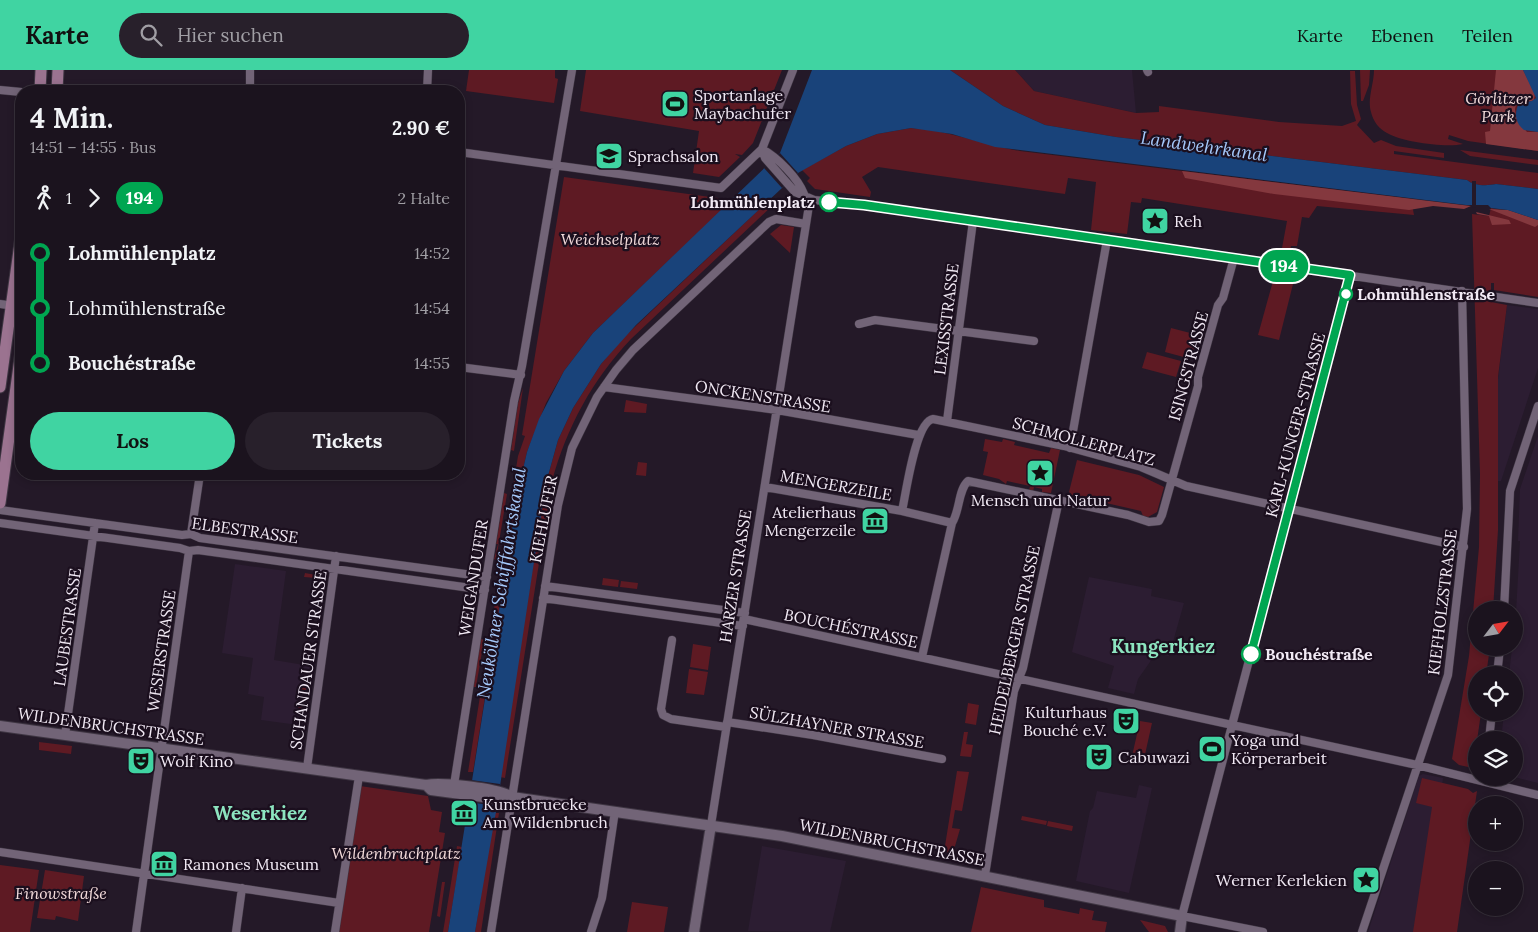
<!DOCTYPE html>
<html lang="de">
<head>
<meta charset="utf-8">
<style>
	body { margin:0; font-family:Lora,serif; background:#28202b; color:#f1f3f6; height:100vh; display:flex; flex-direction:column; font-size:19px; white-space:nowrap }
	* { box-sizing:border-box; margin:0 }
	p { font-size:16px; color:#a09ea4 }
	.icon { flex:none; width:28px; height:28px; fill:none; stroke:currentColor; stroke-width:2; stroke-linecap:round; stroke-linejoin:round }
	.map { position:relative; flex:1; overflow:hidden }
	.sheet { position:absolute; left:15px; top:15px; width:450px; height:395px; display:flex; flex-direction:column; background:#1b131e; border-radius:20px; box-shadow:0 2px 8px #0003,0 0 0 1px #39323c }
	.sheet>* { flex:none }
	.badge { padding:0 10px; border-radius:16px; font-size:18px; line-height:32px }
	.needle { width:32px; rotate:59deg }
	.buttons { position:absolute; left:1468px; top:531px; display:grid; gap:10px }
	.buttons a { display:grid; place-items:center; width:55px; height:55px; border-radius:50%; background:#1b131e; box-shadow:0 2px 8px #0003,0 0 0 1px #39323c; font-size:25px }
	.map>.badge { position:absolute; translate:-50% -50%; box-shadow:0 0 0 2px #fff }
	.legs { display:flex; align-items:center; gap:8px; height:55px; padding:0 15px; font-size:16px }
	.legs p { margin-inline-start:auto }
	.summary { display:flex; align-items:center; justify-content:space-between; height:85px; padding:0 15px }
	h1 { font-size:28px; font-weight:700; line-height:38px }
	.action { display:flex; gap:10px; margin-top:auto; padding:10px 15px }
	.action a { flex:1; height:58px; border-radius:30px; background:#40d4a2; color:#111; font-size:20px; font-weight:700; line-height:58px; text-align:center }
	.action a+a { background:#28202b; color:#f1f3f6 }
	ul { padding:0 15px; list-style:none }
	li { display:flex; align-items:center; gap:18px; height:55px; font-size:19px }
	li i { display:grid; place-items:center; width:8px; height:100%; margin:0 6px; background:currentColor }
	li i::after { content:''; width:12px; height:12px; margin:-6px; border:4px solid; border-radius:50%; background:#1b131e }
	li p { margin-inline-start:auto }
	li:first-child i { background:linear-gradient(#0000 50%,currentColor 0) }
	li:last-child i { background:linear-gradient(currentColor 50%,#0000 0) }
	header { display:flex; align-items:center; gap:30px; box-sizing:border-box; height:70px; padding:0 25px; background:#40d4a2; color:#111 }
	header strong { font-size:24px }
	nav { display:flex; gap:28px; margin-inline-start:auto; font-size:18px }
	.search { width:350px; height:45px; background:#28202b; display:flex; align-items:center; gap:12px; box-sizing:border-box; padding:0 18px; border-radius:28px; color:#a09ea4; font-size:19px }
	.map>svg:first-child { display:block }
</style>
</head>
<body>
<header>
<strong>Karte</strong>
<div class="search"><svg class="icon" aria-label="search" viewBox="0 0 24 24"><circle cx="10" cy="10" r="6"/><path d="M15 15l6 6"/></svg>Hier suchen</div>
<nav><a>Karte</a><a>Ebenen</a><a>Teilen</a></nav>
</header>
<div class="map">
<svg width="1538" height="862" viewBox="0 0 1538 862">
	<rect width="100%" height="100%" fill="#241928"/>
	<path fill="#2c1d32" d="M1015,0H1132L1136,43L1034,21Z
		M1507,235L1538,239V298L1501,411H1498L1497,317Z
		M1538,366V713L1514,707V670H1501L1504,643L1514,642V605H1509L1512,578H1514L1520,471H1518L1520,419Z
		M235,494L286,501L274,590L310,596L303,646H300L298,655L261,650L264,627L248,624L253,588L222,583Z
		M1089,507L1152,519L1151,526L1184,533L1169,586L1153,583L1150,592L1138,609L1134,624L1108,618L1114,596L1072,582Z
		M1423,704L1443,708L1422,862H1368L1419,706Z
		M1139,715L1152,718L1129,823L1076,811L1090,741L1093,738L1097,721L1136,728Z
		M762,776L846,791L830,862L748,861Z"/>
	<path fill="#5e1a23" d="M469,0H555V8L558,9L554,33L466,21Z
		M586,0H782L753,73L742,85L735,84L740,87L719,107L693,103L699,61L580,41Z
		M950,0H1015L1034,21L1136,43L1159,42V36L1279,52L1342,56L1356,51L1351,34L1350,1H1355L1357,35L1361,49L1357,55L1374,73L1381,70L1396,76L1444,83V88L1394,81V84L1538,103V119L1496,114C1487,116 1474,116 1467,110L1116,67L1045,55L1003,36Z
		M1360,0H1370L1369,15L1363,31H1361Z
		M1374,0H1538V81L1468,71L1449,65L1448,69L1463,74C1446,78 1402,72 1387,63C1379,59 1373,51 1371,42C1367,29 1374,14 1374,0Z
		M911,58C949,60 983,75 1020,81L1411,129L1414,145L1317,136L1309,148L1302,147L1297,176H1291L1289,190L1280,189L1287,151L1142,128L1141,133L1131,132L1127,164L1091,160L1096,112L1068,108L1065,124L878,97L862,107L871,122L870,127L815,119L807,111L810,108L802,100L846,76L877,64Z
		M1460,80L1538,90V95L1470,86Z
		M564,107L725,129L729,133L593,263L564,301L546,333L527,382L518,421L473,702H468L518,386L525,366L522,365Z
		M768,131L773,135L631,269C592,310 567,357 552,411L505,708L500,707L546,413L558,370L573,338L601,294L622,269Z
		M1491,138L1538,150V227L1494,220V213H1491V232L1507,235L1498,307V460L1493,540H1476V578H1490L1486,605H1476V642L1481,643L1473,698L1459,695L1452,689L1469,586L1479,477L1480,404L1472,144L1489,146Z
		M781,155L794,157L790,183L770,164Z
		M1273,211L1283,214L1284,212L1293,214L1279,270L1258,265Z
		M1171,258L1198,265L1191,289L1165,282Z
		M1147,282L1181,291L1176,307L1142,298Z
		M523,318L514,381L511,380L518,333Z
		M626,330L647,334L646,343L624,342Z
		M985,369L1002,372L1003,369L1015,372L1014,375L1049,383L1051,378L1060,380L1051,423L1042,422V419L1034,417L1033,422L1029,421L1030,416L1007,411L1006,414L999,409L983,405L988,382L983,381Z
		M1077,390L1139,405L1164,417L1157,442L1148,447L1143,446L1141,441L1071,425L1069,422Z
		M638,392L647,393L646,406L636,405Z
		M504,423L507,424L496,490L494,489L498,474H496Z
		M305,503L316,505L321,511L320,523L314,522L316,508L304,507Z
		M603,508L619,510L618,517L602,515Z
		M621,511L638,513L637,519L620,517Z
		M481,569L484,570L476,617H473Z
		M693,574L711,577L708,600L690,597Z
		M689,599L708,602L704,625L686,623Z
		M303,605L308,606L303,641H298Z
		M968,633L979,635L976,655L965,653Z
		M1140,651L1152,653L1144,689L1132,686Z
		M964,662H968L966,674L973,675L971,687L960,686Z
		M39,672L72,676L71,684L39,680Z
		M957,701L969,702L962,741L955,740L952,758L960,759L953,783L944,782Z
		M1422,708L1468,719L1473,723L1477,721L1457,862H1413L1432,737L1416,733Z
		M360,716L428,726L431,740L442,742L439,762L445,763L429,862H337Z
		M494,743H499L481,862H475Z
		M1022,746L1047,751L1046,755L1021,750Z
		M1048,751L1073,756L1072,761L1047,756Z
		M457,776L462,777L448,862H443Z
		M0,795L39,800L30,862H0Z
		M45,800L84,806L78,851L56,846L55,850L37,848Z
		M442,812H445L440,847L437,846Z
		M981,817L1044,830V837L1079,844L1080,838L1094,841L1092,850L1107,852L1105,862H971Z
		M632,832L668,837L664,862H627Z
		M1140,850L1165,856L1168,862H1149Z"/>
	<path fill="#84383e" d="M1496,0H1523L1535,23L1534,30C1530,32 1526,31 1522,32C1506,36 1522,56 1527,62H1538V81L1486,74L1485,62L1490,61Z
		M1182,101L1471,136L1464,139L1433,136L1409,140L1274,124L1185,108Z
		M1489,139L1508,140L1538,150V155L1535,157Z
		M1476,142L1509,150L1511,154L1492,155L1489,146L1477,144Z"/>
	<path fill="#19437a" d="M812,0H950L1003,36L1045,55L1116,67L1467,110C1474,116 1487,116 1496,114L1538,119V150L1508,140L1491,138L1488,135H1466L995,77L952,64L911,58L877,64L846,76L798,103L636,255L601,294L573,338L558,370L546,413L497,736L475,862H448L518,421L527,382L539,349L564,301L593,263L780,83Z
		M1523,0H1538V62L1524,60C1515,53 1514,43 1519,33L1532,31L1536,28Z"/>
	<path fill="#241928" d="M780,83L798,103L782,118L764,98Z
		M1472,111H1476V137L1472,138Z
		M471,710L500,714L497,736L468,732Z"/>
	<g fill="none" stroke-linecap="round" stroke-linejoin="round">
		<defs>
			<path id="minor" d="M250,0V21
				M1147,0L1148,2
				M0,20L21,22
				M427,21L428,0
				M762,79L765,88L795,122L814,130L864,135L1538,233
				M762,79C777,87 798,108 804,124
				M459,82L721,118L762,79L793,0
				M0,234L21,237
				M859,254L875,250L1034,271
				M459,297L521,305
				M604,317L777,340L918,365
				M947,351L973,151
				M1070,378L1107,170
				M765,417L902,441L952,453
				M0,440L182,465L191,464L200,468L487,507
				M902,441C906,424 915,352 933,349L1064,376L1141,397L1186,416L1464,477
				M0,453L180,478L189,481L198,480L485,520
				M191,464L200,404
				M545,516L745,543
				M543,528L743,556
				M1504,540L1510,421L1538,336
				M744,549L1417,695L1538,725
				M672,570L661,639L663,645L671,649L726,657
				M922,587L952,453C960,441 958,420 968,411L1128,445L1149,452L1159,451L1162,445L1198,316V307L1218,235L1223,228L1234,188
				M1497,605L1500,578
				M727,652L813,665L942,689
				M65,665L95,453
				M1489,670L1492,642
				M307,698L336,486
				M454,715L514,331L522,296L572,0
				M711,755L810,129
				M0,782L339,833
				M985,805L1014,621L1023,598L1059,430
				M136,862L189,481
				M236,862L242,818
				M335,862L359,706
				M491,862L558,435L572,378L597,327L616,300L633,280L769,152L776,149L806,154
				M591,862L602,828L615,741
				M1263,862L1182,846L1350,205
				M1362,862L1448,605L1467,439L1462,221"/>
			<path id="tertiary" d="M0,656L426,715C442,712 499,718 512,727L782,766L1182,846L1180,862
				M426,715L431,720L498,729L504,730L512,727
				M694,862L711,755"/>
			<path id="secondary" d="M40,21L41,0
				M57,21L58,0
				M0,317L21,166
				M0,433L21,281"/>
		</defs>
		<use href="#minor" stroke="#3f3643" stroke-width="9"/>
		<use href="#tertiary" stroke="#3f3643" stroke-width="12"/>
		<use href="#secondary" stroke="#3f3643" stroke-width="13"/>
		<use href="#minor" stroke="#726477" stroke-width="8"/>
		<use href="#tertiary" stroke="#726477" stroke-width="10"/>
		<use href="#secondary" stroke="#9b7390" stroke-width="11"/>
	</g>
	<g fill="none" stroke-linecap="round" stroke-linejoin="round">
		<defs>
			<path id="line-1" d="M829,132L864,135L1350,205L1251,584"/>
		</defs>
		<use href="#line-1" stroke="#fff" stroke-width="11"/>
		<use href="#line-1" stroke="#00a651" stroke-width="8"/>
	</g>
	<defs>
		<symbol id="stadium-square" viewBox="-11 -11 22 22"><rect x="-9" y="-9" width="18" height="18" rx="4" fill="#40d4a2" stroke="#1b0f1e"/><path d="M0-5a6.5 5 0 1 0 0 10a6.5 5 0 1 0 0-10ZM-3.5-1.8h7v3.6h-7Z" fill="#111"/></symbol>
		<symbol id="university-square" viewBox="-11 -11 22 22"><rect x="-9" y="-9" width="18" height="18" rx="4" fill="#40d4a2" stroke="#1b0f1e"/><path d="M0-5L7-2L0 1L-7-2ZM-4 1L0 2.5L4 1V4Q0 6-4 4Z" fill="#111"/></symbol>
		<symbol id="sight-square" viewBox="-11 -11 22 22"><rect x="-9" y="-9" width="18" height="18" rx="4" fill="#40d4a2" stroke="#1b0f1e"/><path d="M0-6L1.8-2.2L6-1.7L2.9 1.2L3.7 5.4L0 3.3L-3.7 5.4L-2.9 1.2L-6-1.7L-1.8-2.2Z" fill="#111"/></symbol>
		<symbol id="museum-square" viewBox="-11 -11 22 22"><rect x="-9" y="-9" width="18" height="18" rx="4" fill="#40d4a2" stroke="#1b0f1e"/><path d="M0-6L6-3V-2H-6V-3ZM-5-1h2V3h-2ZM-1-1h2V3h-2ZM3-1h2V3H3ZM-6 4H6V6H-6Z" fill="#111"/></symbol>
		<symbol id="theatre-square" viewBox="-11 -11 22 22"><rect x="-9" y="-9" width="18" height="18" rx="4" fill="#40d4a2" stroke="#1b0f1e"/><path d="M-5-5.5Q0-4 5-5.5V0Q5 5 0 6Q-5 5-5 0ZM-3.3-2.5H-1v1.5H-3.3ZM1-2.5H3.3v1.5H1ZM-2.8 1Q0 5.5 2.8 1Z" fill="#111"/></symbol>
	</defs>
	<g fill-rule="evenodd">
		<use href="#stadium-square" x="659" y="18" width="32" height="32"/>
		<use href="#university-square" x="593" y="70" width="32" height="32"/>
		<use href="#sight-square" x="1139" y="135" width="32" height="32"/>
		<use href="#sight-square" x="1024" y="387" width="32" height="32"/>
		<use href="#museum-square" x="859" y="435" width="32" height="32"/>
		<use href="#theatre-square" x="1110" y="635" width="32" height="32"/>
		<use href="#stadium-square" x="1196" y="663" width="32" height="32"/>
		<use href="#theatre-square" x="1083" y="671" width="32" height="32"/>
		<use href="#theatre-square" x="125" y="675" width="32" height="32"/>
		<use href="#museum-square" x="448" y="727" width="32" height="32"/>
		<use href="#museum-square" x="148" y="778" width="32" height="32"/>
		<use href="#sight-square" x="1350" y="794" width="32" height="32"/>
	</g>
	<g fill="#fff" stroke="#00a651" stroke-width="2.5">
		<circle cx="829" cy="132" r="9"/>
		<circle cx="1346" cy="224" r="6"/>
		<circle cx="1251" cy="584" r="9"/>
	</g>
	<g text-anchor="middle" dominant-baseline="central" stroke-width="4.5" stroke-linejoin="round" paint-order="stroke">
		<g font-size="16" fill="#f1e9f4" stroke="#1b0f1e" text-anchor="start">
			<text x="694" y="25">Sportanlage<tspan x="694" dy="18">Maybachufer</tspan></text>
			<text x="628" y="86">Sprachsalon</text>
			<text x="1174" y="151">Reh</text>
			<text x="1040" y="430" text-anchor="middle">Mensch und Natur</text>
			<text x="856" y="442" text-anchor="end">Atelierhaus<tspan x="856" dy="18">Mengerzeile</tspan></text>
			<text x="1107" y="642" text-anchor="end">Kulturhaus<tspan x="1107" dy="18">Bouché e.V.</tspan></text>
			<text x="1231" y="670">Yoga und<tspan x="1231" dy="18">Körperarbeit</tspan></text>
			<text x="1118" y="687">Cabuwazi</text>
			<text x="160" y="691">Wolf Kino</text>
			<text x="483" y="734">Kunstbruecke<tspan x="483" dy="18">Am Wildenbruch</tspan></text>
			<text x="183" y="794">Ramones Museum</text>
			<text x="1347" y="810" text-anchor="end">Werner Kerlekien</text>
		</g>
		<g font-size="16" font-style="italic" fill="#f3dbdb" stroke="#1b0f1e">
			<text x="1498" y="28">Görlitzer<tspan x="1498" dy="18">Park</tspan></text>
			<text x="610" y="169">Weichselplatz</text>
			<text x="396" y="783">Wildenbruchplatz</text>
			<text x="61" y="823">Finowstraße</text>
		</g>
		<g font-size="16" font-weight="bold" fill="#f1e9f4" stroke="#1b0f1e" text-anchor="start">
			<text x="815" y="132" text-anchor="end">Lohmühlenplatz</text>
			<text x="1357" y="224">Lohmühlenstraße</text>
			<text x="1265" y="584">Bouchéstraße</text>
		</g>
		<g font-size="16" fill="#f1e9f4" stroke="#1b0f1e">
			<text transform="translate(946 249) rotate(-83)">LEXISSTRASSE</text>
			<text transform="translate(1188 296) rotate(-75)">ISINGSTRASSE</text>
			<text transform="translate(763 326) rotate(9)">ONCKENSTRASSE</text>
			<text transform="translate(1295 355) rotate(-75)">KARL-KUNGER-STRASSE</text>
			<text transform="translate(1084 371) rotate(15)">SCHMOLLERPLATZ</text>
			<text transform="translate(836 415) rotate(10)">MENGERZEILE</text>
			<text transform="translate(543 449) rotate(-79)">KIEHLUFER</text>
			<text transform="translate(245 460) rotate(8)">ELBESTRASSE</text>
			<text transform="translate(735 506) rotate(-81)">HARZER STRASSE</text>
			<text transform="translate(473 508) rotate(-81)">WEIGANDUFER</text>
			<text transform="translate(1442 532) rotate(-83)">KIEFHOLZSTRASSE</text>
			<text transform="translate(67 557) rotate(-82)">LAUBESTRASSE</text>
			<text transform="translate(851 558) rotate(12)">BOUCHÉSTRASSE</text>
			<text transform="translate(1014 570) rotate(-78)">HEIDELBERGER STRASSE</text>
			<text transform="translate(161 581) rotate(-82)">WESERSTRASSE</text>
			<text transform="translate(308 590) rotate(-82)">SCHANDAUER STRASSE</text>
			<text transform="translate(111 656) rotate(8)">WILDENBRUCHSTRASSE</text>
			<text transform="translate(837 657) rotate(10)">SÜLZHAYNER STRASSE</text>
			<text transform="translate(892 772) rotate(11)">WILDENBRUCHSTRASSE</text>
		</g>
		<g font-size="18" font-style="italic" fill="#a5c9fb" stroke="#1b0f1e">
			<text transform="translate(1204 76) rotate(8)">Landwehrkanal</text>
			<text transform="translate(501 513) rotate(-81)">Neuköllner Schifffahrtskanal</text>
		</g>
		<g font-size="19" font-weight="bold" fill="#8de5c0" stroke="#1b0f1e">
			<text x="1163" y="576">Kungerkiez</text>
			<text x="260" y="743">Weserkiez</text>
		</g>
	</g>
</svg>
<div class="buttons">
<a><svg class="needle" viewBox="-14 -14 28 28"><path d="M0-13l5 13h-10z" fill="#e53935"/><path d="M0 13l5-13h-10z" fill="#a09ea4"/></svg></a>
<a><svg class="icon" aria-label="locate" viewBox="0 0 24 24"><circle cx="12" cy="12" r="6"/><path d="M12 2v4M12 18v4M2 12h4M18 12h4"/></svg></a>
<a><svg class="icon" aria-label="layers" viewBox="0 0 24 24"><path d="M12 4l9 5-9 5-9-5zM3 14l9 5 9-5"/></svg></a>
<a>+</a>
<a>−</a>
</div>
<b class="badge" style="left:1284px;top:196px;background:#00a651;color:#fff">194</b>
<section class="sheet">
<div class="summary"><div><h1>4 Min.</h1><p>14:51 – 14:55 · Bus</p></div><b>2.90 €</b></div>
<div class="legs"><svg class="icon" aria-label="walk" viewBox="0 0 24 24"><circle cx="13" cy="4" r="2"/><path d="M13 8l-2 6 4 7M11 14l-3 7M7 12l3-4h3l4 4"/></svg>1<svg class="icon" aria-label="forward" viewBox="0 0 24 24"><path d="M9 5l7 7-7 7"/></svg><b class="badge" style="background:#00a651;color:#fff">194</b><p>2 Halte</p></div>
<ul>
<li><i style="color:#00a651"></i><b>Lohmühlenplatz</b><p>14:52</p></li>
<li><i style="color:#00a651"></i><span>Lohmühlenstraße</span><p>14:54</p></li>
<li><i style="color:#00a651"></i><b>Bouchéstraße</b><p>14:55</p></li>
</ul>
<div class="action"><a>Los</a><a>Tickets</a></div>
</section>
</div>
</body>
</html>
